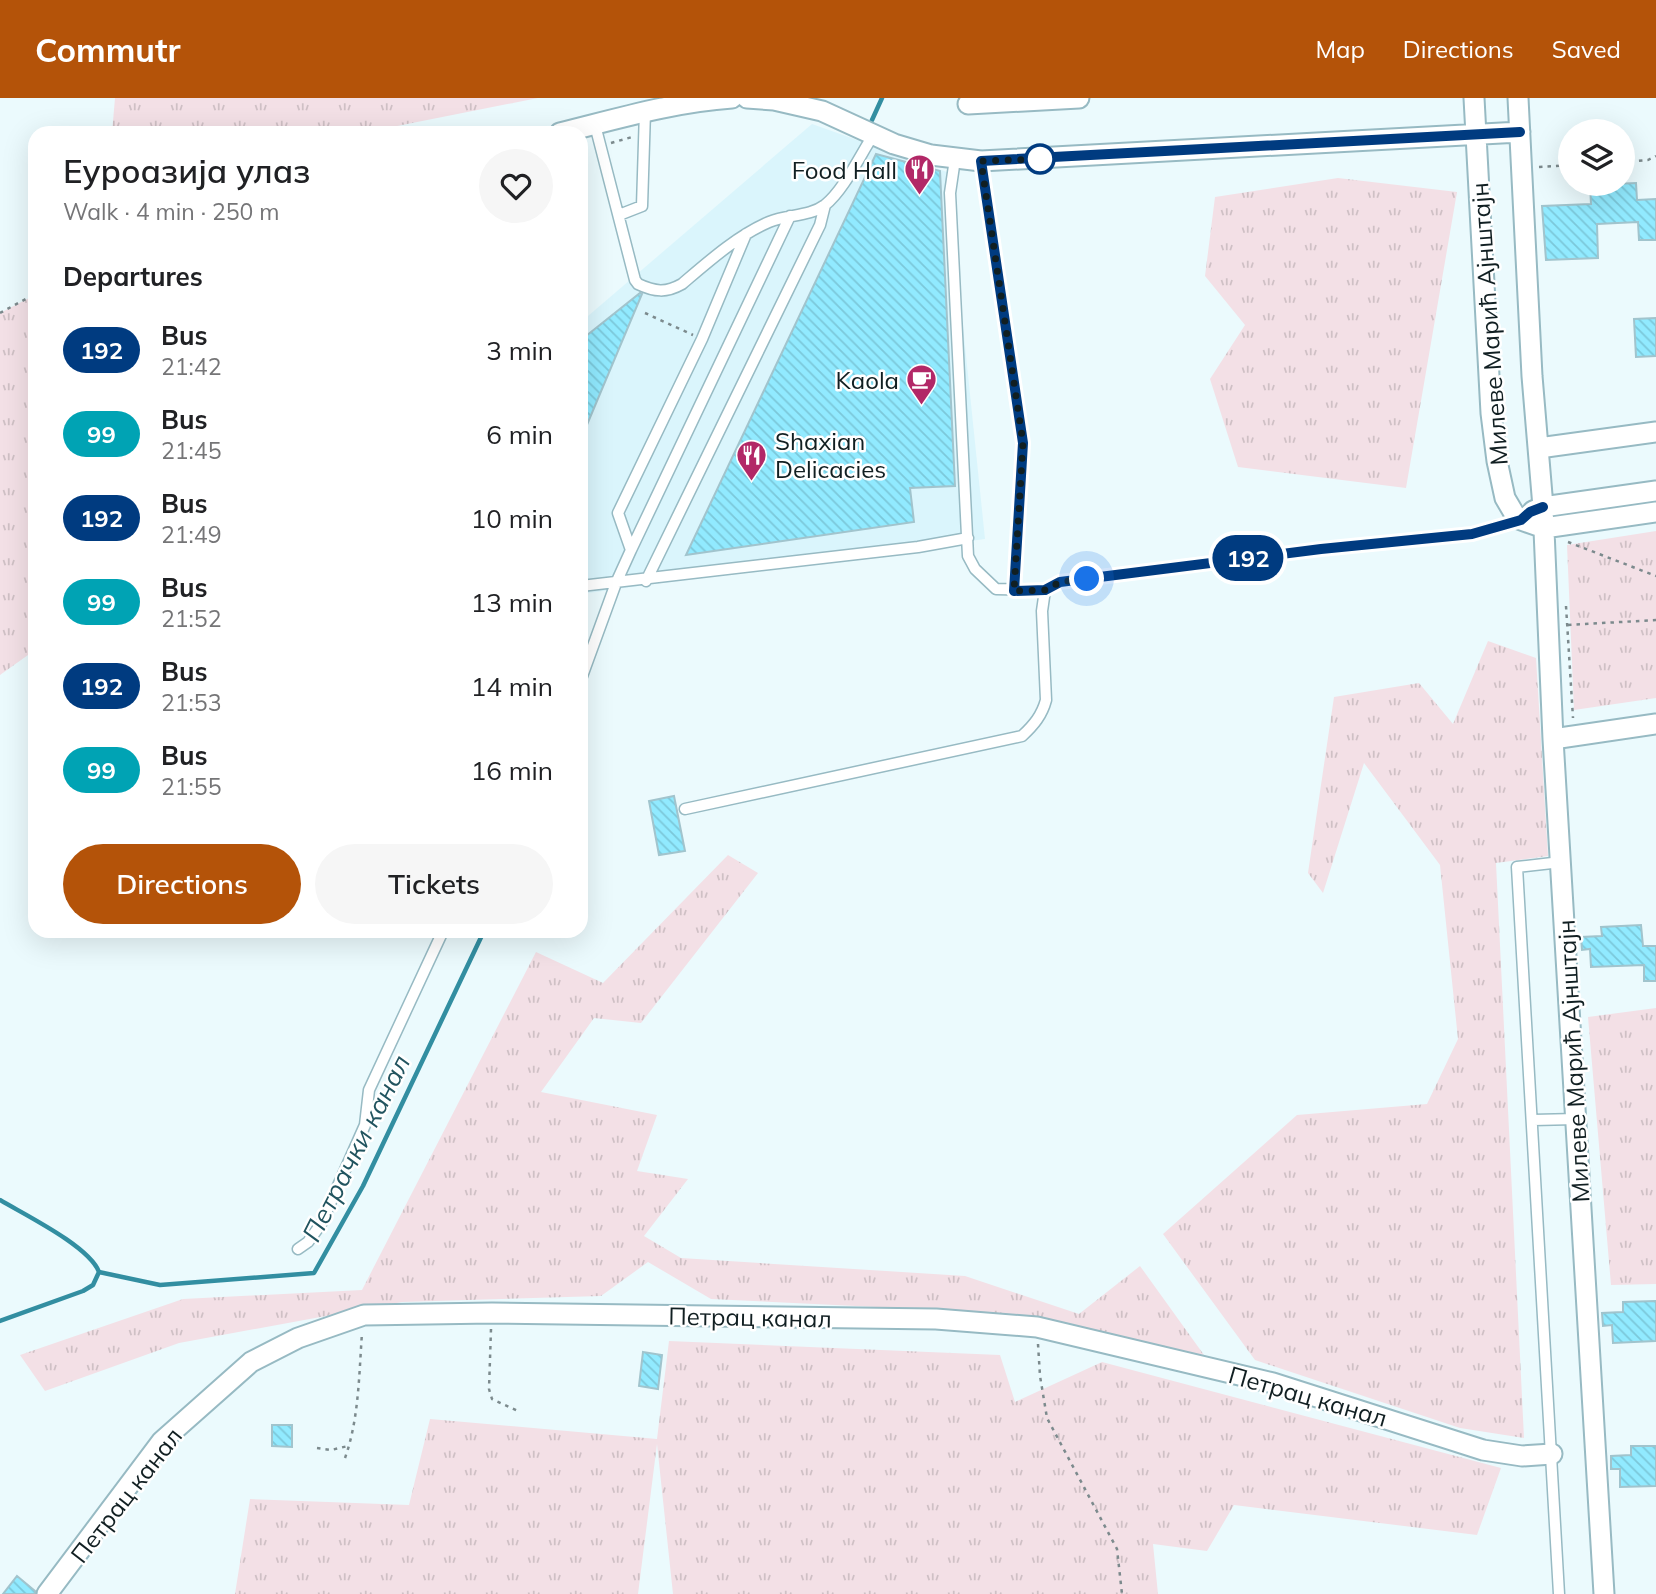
<!DOCTYPE html>
<html lang="en">
<head>
<meta charset="utf-8">
<style>
	body { margin:0; font-family:Mulish,sans-serif; background:#f6f6f6; color:#202124; height:100vh; display:flex; flex-direction:column; font-size:26px; white-space:nowrap }
	* { box-sizing:border-box; margin:0 }
	p { font-size:23px; color:#757577 }
	.icon { flex:none; width:38px; height:38px; fill:none; stroke:currentColor; stroke-width:2; stroke-linecap:round; stroke-linejoin:round }
	.map { position:relative; flex:1; overflow:hidden }
	.panel { position:absolute; left:28px; top:28px; width:560px; height:812px; display:flex; flex-direction:column; background:#fff; border-radius:21px; box-shadow:0 7px 28px #0002 }
	.panel>* { flex:none }
	.badge { padding:0 14px; border-radius:23px; font-size:24px; line-height:46px }
	.tools { position:absolute; left:1558px; top:21px; display:grid; gap:14px }
	.tools a { display:grid; place-items:center; width:77px; height:77px; border-radius:50%; background:#fff; box-shadow:0 7px 28px #0002; font-size:35px }
	.you { position:absolute; width:35px; height:35px; margin:-18px; border:5px solid #fff; border-radius:50%; background:#1a73e8; box-shadow:0 0 0 10px #1a73e833 }
	.map>.badge { position:absolute; translate:-50% -50%; box-shadow:0 0 0 4px #fff }
	h2 { padding:0 35px; font-size:26px; line-height:63px }
	.round { display:grid; place-items:center; flex:none; width:74px; height:74px; border-radius:37px; background:#f6f6f6 }
	.overview { display:flex; align-items:center; justify-content:space-between; height:119px; padding:0 35px }
	h1 { font-size:33px; font-weight:600; line-height:52px }
	.button { display:flex; gap:14px; margin-top:auto; padding:14px 35px }
	.button a { flex:1; height:80px; border-radius:42px; background:#b45309; color:#fff; font-size:28px; font-weight:600; line-height:80px; text-align:center }
	.button a+a { background:#f6f6f6; color:#202124 }
	ul { padding:0; list-style:none }
	li { display:flex; align-items:center; gap:21px; height:84px; padding:0 35px }
	li div { flex:1 }
	li b { display:block; font-size:26px }
	li em { font-style:normal }
	li .badge { min-width:77px; font-weight:700; text-align:center }
	header { display:flex; align-items:center; gap:42px; box-sizing:border-box; height:98px; padding:0 35px; background:#b45309; color:#fff }
	header strong { font-size:33px }
	nav { display:flex; gap:38px; margin-inline-start:auto; font-size:24px }
	.map>svg:first-child { display:block }
</style>
</head>
<body>
<header>
<strong>Commutr</strong>
<nav><a>Map</a><a>Directions</a><a>Saved</a></nav>
</header>
<div class="map">
<svg width="1656" height="1496" viewBox="0 0 1656 1496">
	<defs>
		<pattern id="grass-tufts" width="24" height="20" patternUnits="userSpaceOnUse" patternTransform="scale(1.75)"><rect width="24" height="20" fill="#f3e0e6"/><path d="M3 7l-1-3M5 7V3M7 7l1-3M15 17l-1-3M17 17v-4M19 17l1-3" fill="none" stroke="#cfc0c5"/></pattern>
		<pattern id="building-back-hatch" width="6" height="6" patternUnits="userSpaceOnUse" patternTransform="scale(1.75)"><rect width="6" height="6" fill="#91eaff"/><path d="M-1 5l2 2M0 0l6 6M5-1l2 2" fill="none" stroke="#7cc8da"/></pattern>
	</defs>
	<rect width="100%" height="100%" fill="#ebfafd"/>
	<path fill="#daf5fc" d="M812,26L947,74L985,441L581,496V224Z"/>
	<path fill="url(#grass-tufts)" d="M115,0H538L362,35H112Z
		M1338,80L1457,94L1406,390L1238,369L1210,281L1245,227L1205,178L1215,99Z
		M35,197V552L0,577V215Z
		M1656,433V600L1574,612L1567,447Z
		M1488,543L1536,560L1548,758L1496,765L1524,1340L1460,1330L1255,1262L1163,1136L1297,1017L1427,1006L1458,941L1440,767L1364,665L1323,795L1308,775L1334,599L1419,585L1453,626Z
		M728,757L758,775L641,925L594,920L541,994L657,1017L637,1073L688,1081L644,1138L681,1160L965,1178L1079,1216L1140,1168L1204,1257L981,1214L711,1201L648,1164L601,1198L402,1204L179,1245L45,1293L20,1257L183,1201L362,1192L536,854L603,885Z
		M1656,910V1186L1611,1187L1588,919Z
		M669,1243L1000,1257L1015,1304L1102,1264L1501,1370L1477,1437L1234,1407L1207,1453L1153,1446L1158,1496H673L657,1346L638,1496H235L250,1401L409,1407L430,1321L657,1341Z"/>
	<g fill="none" stroke-linecap="round" stroke-linejoin="round">
		<path stroke="#328ea1" stroke-width="4.5" d="M872,22L882,0
			M0,1102C25,1117 89,1148 99,1174
			M99,1174L160,1187L314,1175L363,1088L484,833
			M0,1223L83,1193L93,1187L99,1174"/>
	</g>
	<path fill="url(#building-back-hatch)" stroke="#a1c4cd" stroke-width="2" d="M876,56L940,73L955,388L910,390L914,424L686,457Z
		M1636,85L1637,102L1656,101V142H1639L1638,124L1597,126L1598,160L1546,162L1542,108L1591,106L1590,87Z
		M640,195L642,196L581,341V242Z
		M1656,220V258L1636,259L1634,221Z
		M674,698L685,753L659,757L649,703Z
		M1641,827L1643,848H1656V883H1644V867L1591,869L1590,851L1582,852L1581,839L1602,838L1601,829Z
		M1656,1203V1243L1613,1245L1612,1227L1603,1228L1602,1215L1623,1214V1204Z
		M643,1254L662,1257L658,1291L639,1288Z
		M272,1327H292V1349L272,1348Z
		M1631,1348H1656V1388L1620,1389V1371H1611V1358L1631,1357Z
		M17,1478L35,1493V1496H3Z"/>
	<g fill="none" stroke-linecap="round" stroke-linejoin="round">
		<defs>
			<path id="lane" d="M595,27L635,182L638,186C655,194 666,195 682,186C709,163 737,138 769,124C788,116 809,119 825,107C844,92 860,57 874,36
				M955,61L950,95L968,458L975,471L996,491L1045,492
				M981,63L1023,345L1014,493
				M619,117L642,108L645,13
				M631,452L790,118
				M646,483L820,127L825,107
				M581,488L918,449L968,440
				M581,581L616,485L631,452L618,415L702,241L746,136
				M685,711L1022,638C1034,627 1042,617 1046,602L1042,513L1045,492L1060,484L1321,451L1472,436L1520,422
				M1533,1022L1576,1021
				M298,1151L308,1144L321,1126L365,1027L369,992L443,833
				M1559,1496L1517,769L1561,764"/>
			<path id="street" d="M747,0L774,2L822,13L894,46L931,57L981,63L1520,34
				M1474,0L1491,315L1497,363L1505,400L1515,417L1521,422L1544,430L1656,414
				M1518,0L1532,278L1543,409L1553,641L1604,1496
				M968,6L1079,0
				M560,35C617,21 673,4 732,0
				M1539,350L1656,334
				M1533,413L1543,409L1656,393
				M1553,641L1656,626
				M47,1496L162,1343L251,1264L298,1240L364,1217L492,1215L936,1221L1037,1229L1273,1285L1483,1352L1522,1358L1552,1356"/>
		</defs>
		<use href="#lane" stroke="#97bac3" stroke-width="13"/>
		<use href="#street" stroke="#97bac3" stroke-width="23"/>
		<path stroke="#7c8a8d" stroke-width="2.5" stroke-dasharray="3.5 5" stroke-linecap="butt" d="M611,45L632,39
			M1622,64L1648,62L1656,58
			M1539,69L1570,67
			M0,215L35,196
			M645,215L693,237
			M1568,444L1656,478
			M1566,508L1573,620
			M1568,527L1656,522
			M491,1231L489,1291L492,1301L520,1314
			M1038,1246L1040,1278L1047,1320L1117,1451L1122,1496
			M317,1350L331,1352L348,1348
			M345,1360C359,1321 359,1276 362,1235"/>
		<use href="#lane" stroke="#fff" stroke-width="10"/>
		<use href="#street" stroke="#fff" stroke-width="19"/>
	</g>
	<g fill="none" stroke-linecap="round" stroke-linejoin="round">
		<defs>
			<path id="line" d="M1520,34L981,63L1023,345L1014,493L1045,492L1060,484L1321,451L1472,436L1521,422L1530,414L1543,409"/>
		</defs>
		<use href="#line" stroke="#fff" stroke-width="16"/>
		<use href="#line" stroke="#003b80" stroke-width="10"/>
		<path stroke="#111f22" stroke-width="7" stroke-dasharray="0 12.6" d="M1040,61H1043L981,63L1023,345L1014,493L1045,492L1060,484L1087,481"/>
	</g>
	<defs>
		<symbol id="restaurant-pin" viewBox="-11 -11 22 30"><path d="M0 17L-7.5 6A9.5 9.5 0 1 1 7.5 6Z" fill="#b22867" stroke="#fff"/><path d="M-5-6h1v4h1v-4h1v4h1v-4h1v5L-1.5 .5V6h-2V.5L-5-1ZM5-6V6H3V1.5H1.5Q1.5-4 5-6Z" fill="#fff"/></symbol>
		<symbol id="cafe-pin" viewBox="-11 -11 22 30"><path d="M0 17L-7.5 6A9.5 9.5 0 1 1 7.5 6Z" fill="#b22867" stroke="#fff"/><path d="M-5.5-4.5H6V0H3Q3 3.5 0 3.5H-2.5Q-5.5 3.5-5.5 0ZM3-3.2v2h1.7v-2ZM-6 4.5H4V6H-6Z" fill="#fff"/></symbol>
	</defs>
	<g fill-rule="evenodd">
		<use href="#restaurant-pin" x="902" y="54" width="35" height="47"/>
		<use href="#cafe-pin" x="904" y="264" width="35" height="47"/>
		<use href="#restaurant-pin" x="734" y="340" width="35" height="47"/>
	</g>
	<circle fill="#fff" stroke="#003b80" stroke-width="3.5" cx="1040" cy="61" r="14"/>
	<g text-anchor="middle" dominant-baseline="central" stroke-width="5" stroke-linejoin="round" paint-order="stroke">
		<g font-size="24" fill="#111f22" stroke="#fff" text-anchor="end">
			<text x="897" y="72">Food Hall</text>
			<text x="899" y="282">Kaola</text>
			<text x="775" y="343" text-anchor="start">Shaxian<tspan x="775" dy="28">Delicacies</tspan></text>
		</g>
		<g font-size="24" fill="#111f22" stroke="#fff">
			<text transform="translate(1489 226) rotate(-94)">Милеве Марић Ајнштајн</text>
			<text transform="translate(1573 963) rotate(-93)">Милеве Марић Ајнштајн</text>
			<text transform="translate(750 1219) rotate(1)">Петрац канал</text>
			<text transform="translate(1308 1298) rotate(16)">Петрац канал</text>
			<text transform="translate(126 1397) rotate(-52)">Петрац канал</text>
		</g>
		<g font-size="26" font-style="italic" fill="#21545f" stroke="#fff">
			<text transform="translate(356 1050) rotate(-63)">Петрачки канал</text>
		</g>
	</g>
</svg>
<div class="tools">
<a><svg class="icon" aria-label="layers" viewBox="0 0 24 24"><path d="M12 4l9 5-9 5-9-5zM3 14l9 5 9-5"/></svg></a>
</div>
<div class="you" style="left:1087px;top:481px"></div>
<b class="badge" style="left:1248px;top:460px;background:#003b80;color:#fff">192</b>
<section class="panel">
<div class="overview"><div><h1>Еуроазија улаз</h1><p>Walk · 4 min · 250 m</p></div><a class="round"><svg class="icon" aria-label="heart" viewBox="0 0 24 24"><path d="M12 20l-8-8c-3-5 5-10 8-4 3-6 11-1 8 4z"/></svg></a></div>
<h2>Departures</h2>
<ul>
<li><span class="badge" style="background:#003b80;color:#fff">192</span><div><b>Bus</b><p>21:42</p></div><em>3 min</em></li>
<li><span class="badge" style="background:#00a3b4;color:#fff">99</span><div><b>Bus</b><p>21:45</p></div><em>6 min</em></li>
<li><span class="badge" style="background:#003b80;color:#fff">192</span><div><b>Bus</b><p>21:49</p></div><em>10 min</em></li>
<li><span class="badge" style="background:#00a3b4;color:#fff">99</span><div><b>Bus</b><p>21:52</p></div><em>13 min</em></li>
<li><span class="badge" style="background:#003b80;color:#fff">192</span><div><b>Bus</b><p>21:53</p></div><em>14 min</em></li>
<li><span class="badge" style="background:#00a3b4;color:#fff">99</span><div><b>Bus</b><p>21:55</p></div><em>16 min</em></li>
</ul>
<div class="button"><a>Directions</a><a>Tickets</a></div>
</section>
</div>
</body>
</html>
